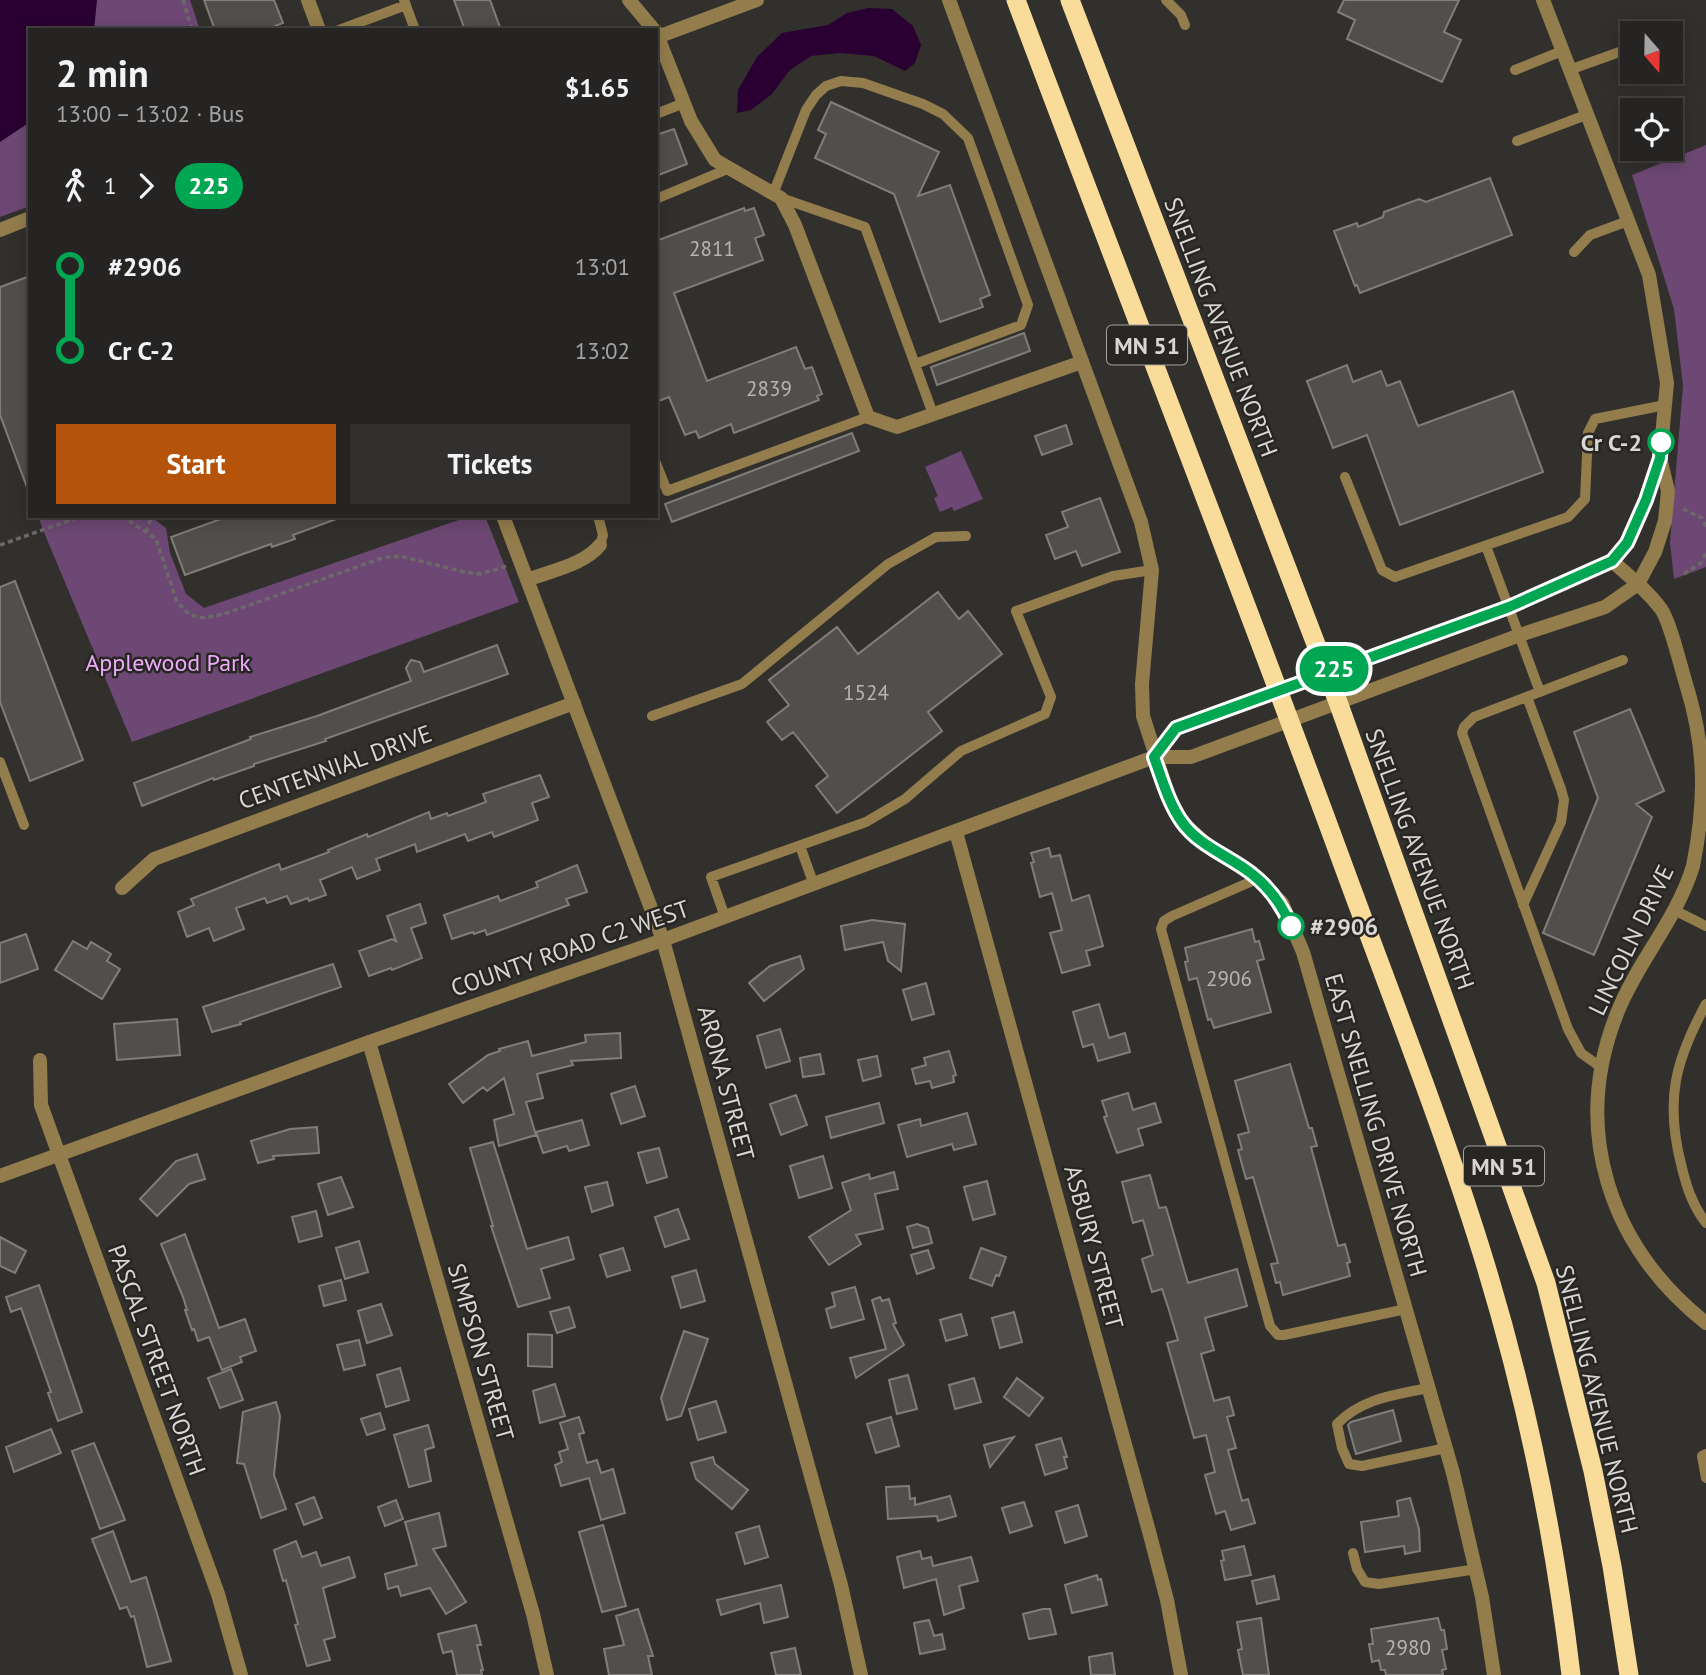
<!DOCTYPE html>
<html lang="en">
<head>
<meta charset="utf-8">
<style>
	body { margin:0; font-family:"PT Sans",sans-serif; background:#32302f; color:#f1f3f6; height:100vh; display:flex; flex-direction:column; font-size:26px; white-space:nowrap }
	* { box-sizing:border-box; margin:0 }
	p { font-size:23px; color:#a4a4a5 }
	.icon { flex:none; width:38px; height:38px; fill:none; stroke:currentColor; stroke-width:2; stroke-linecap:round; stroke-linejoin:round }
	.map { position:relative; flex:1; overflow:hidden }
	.sheet { position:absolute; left:28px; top:28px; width:630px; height:490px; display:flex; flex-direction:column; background:#262422; border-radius:0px; box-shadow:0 4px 18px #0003,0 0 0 2px #424140 }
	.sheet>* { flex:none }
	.badge { padding:0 14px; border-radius:23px; font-size:24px; line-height:46px }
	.needle { width:46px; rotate:160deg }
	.tools { position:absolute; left:1620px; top:21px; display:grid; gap:14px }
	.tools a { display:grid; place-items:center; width:63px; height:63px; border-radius:0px; background:#262422; box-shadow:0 4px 18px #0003,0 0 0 2px #424140; font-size:35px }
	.map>.badge { position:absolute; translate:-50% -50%; box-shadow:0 0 0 4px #fff }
	.legs { display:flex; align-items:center; gap:10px; height:77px; padding:0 28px; font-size:23px }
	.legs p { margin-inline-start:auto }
	.headline { display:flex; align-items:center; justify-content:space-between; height:119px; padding:0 28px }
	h1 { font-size:38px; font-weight:800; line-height:52px }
	.cta { display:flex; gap:14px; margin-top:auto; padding:14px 28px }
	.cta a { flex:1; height:80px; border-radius:0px; background:#b45309; color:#fff; font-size:28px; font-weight:800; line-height:80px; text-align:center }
	.cta a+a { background:#32302f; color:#f1f3f6 }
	ul { padding:0 28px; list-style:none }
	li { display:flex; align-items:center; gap:24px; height:84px; font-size:26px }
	li i { display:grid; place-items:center; width:10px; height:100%; margin:0 9px; background:currentColor }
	li i::after { content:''; width:18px; height:18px; margin:-9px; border:5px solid; border-radius:50%; background:#262422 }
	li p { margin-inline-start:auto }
	li:first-child i { background:linear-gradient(#0000 50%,currentColor 0) }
	li:last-child i { background:linear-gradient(currentColor 50%,#0000 0) }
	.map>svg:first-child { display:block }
</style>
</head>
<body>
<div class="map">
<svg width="1706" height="1675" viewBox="0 0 1706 1675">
	<rect width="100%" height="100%" fill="#32302d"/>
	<path fill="#6d4874" d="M0,0H190L200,30H30V206L0,217Z
		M1706,145V567L1674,579L1670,542L1683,386L1674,309L1632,175Z
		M961,451L983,499L954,511L952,507L940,512L934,498L938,496L925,467Z
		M48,516H150L166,528L170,553L186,594L204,608L470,516H485L519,602L132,742L43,530L39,519Z"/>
	<path fill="#290031" d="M0,0H97L94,30H30V122L0,142Z
		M868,8L892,9L913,26L921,45L915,63L905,71L874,56L839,53L811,56L790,70L772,94L751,110L737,113L738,90L757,57L782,33L828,25L847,13Z"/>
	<path fill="#514f4b" stroke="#807e7a" stroke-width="2" d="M204,0H274L283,23L265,30H215Z
		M454,0H490L501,30H465Z
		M1344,0H1459L1444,32L1461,40L1442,82L1347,39L1355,20L1338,12Z
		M831,102L939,152L918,196L950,185L990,295L980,299L983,307L940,322L894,194L815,158L826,134L818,130Z
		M674,129L687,164L656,176V135Z
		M1490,178L1512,235L1360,293L1357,285L1355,286L1334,231L1357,223L1358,227L1383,217L1384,212L1419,199L1426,202Z
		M744,208L745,211L754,208L764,235L755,238L763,260L674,293L707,381L796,347L805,369L812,367L822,394L817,396L819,400L734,433L731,424L699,438L696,431L685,435L669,397L656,402V241Z
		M30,276V490H28L0,415V287Z
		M1024,333L1030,351L937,385L931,367Z
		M1347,365L1353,382L1381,371L1387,386L1400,381L1418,426L1513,391L1543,472L1400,525L1367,435L1333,448L1307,381Z
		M1066,425L1072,444L1042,455L1035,436Z
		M852,433L859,451L672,522L665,504Z
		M1100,498L1120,552L1082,566L1076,551L1055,559L1046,535L1068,527L1062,512Z
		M229,516H339V518L293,535L295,539L272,547L271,544L185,575L171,537Z
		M15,581L83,760L30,781L0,702V587Z
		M938,592L959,619L968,611L1002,654L928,712L942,731L837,813L816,786L828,776L793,732L782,740L767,722L789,705L769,680L837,627L858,654Z
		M497,645L508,674L325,739L326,741L254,764V766L214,780L213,778L142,806L134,783L251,739L250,737L317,716L411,681L406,668L411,660L420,662L424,672Z
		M1630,709L1664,791L1636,804L1652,817L1594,955L1543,933L1598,798L1574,732Z
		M540,775L549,797L532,803L538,820L494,837L492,832L468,841L465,834L417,852L415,844L376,859L380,870L357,879L352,867L320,880L326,895L309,901L308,898L291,904L287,896L267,903L265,898L236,908L244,929L214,941L209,928L187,937L178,912L194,905L191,899L279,864L281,870L329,852L328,850L367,834L368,837L429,812L431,819L447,813L448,816L486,802L483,794Z
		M1049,848L1051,857L1060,855L1072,901L1089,895L1103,946L1086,951L1090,965L1062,973L1050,933L1062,930L1052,893L1040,897L1031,863L1034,862L1031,853Z
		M577,865L587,892L566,899L569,905L487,935L485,930L474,934L473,932L452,939L444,915L498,896L500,901L538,887L536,882Z
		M420,904L426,923L411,928L422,958L392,970L391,968L369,976L359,951L392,939L396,941L387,916Z
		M872,920L905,924L901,971L888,961L883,942L845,950L841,926Z
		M1252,929L1255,942L1259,941L1264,959L1257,961L1271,1012L1214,1028L1211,1019L1208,1020L1197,978L1189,980L1185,962L1188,961L1185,948Z
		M26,934L38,969L0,983V943Z
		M73,941L87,949L91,942L111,954L107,961L120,969L102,999L55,970Z
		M800,956L804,969L764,1001L749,983L770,966Z
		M333,964L341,987L240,1022L241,1024L212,1032L203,1007Z
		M926,983L934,1014L912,1020L903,990Z
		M1099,1004L1109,1038L1125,1033L1130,1052L1098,1061L1093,1044L1083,1047L1073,1012Z
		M177,1019L180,1055L117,1060L114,1024Z
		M780,1029L790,1061L766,1068L757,1036Z
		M620,1033L621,1058L571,1061L573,1065L537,1074L543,1098L526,1102L536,1135L499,1146L494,1120L514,1114L504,1078L487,1091L483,1087L463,1103L449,1084L488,1055L500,1051L499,1049L528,1041L532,1056L586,1042L585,1035Z
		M949,1051L956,1075L953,1076L954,1082L932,1088L930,1081L916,1084L912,1069L926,1065L924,1058Z
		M820,1054L824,1074L803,1077L800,1058Z
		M877,1056L881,1076L863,1081L858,1060Z
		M1290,1064L1309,1128H1312L1317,1146L1311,1147L1333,1228L1338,1246L1345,1244L1350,1262L1347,1263L1350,1276L1283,1295L1280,1282L1276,1283L1271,1264L1278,1263L1253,1177L1246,1179L1238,1150L1242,1149L1238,1135L1249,1132L1235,1081Z
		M635,1086L645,1116L621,1124L611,1094Z
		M1128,1093L1133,1110L1155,1103L1161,1122L1138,1129L1143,1145L1117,1153L1104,1117L1107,1116L1102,1101Z
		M796,1095L807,1125L781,1135L770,1104Z
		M879,1103L884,1123L831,1138L826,1117Z
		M967,1113L976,1144L954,1150L952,1144L907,1157L898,1125L920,1119L921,1126Z
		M582,1120L589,1145L569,1151L567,1146L543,1153L536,1132Z
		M317,1127L319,1153L273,1156L274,1159L258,1163L251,1141L290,1129Z
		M493,1142L527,1249L568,1237L574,1259L541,1269L550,1298L518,1307L491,1226H493L470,1148Z
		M659,1148L667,1177L647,1183L638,1153Z
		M197,1154L205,1179L189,1184L157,1216L140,1199L176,1161Z
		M823,1156L832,1188L799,1198L790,1166Z
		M894,1172L898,1189L875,1194L883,1229L856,1235L861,1244L829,1265L809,1237L851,1210L842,1183L869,1174L870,1179Z
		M1150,1175L1159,1208L1166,1207L1188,1283L1237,1269L1247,1306L1205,1318L1214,1350L1201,1354L1214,1401L1229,1397L1234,1415L1227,1417L1236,1448L1228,1450L1242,1501L1248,1499L1255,1523L1231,1530L1225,1511L1216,1514L1205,1475L1215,1472L1206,1435L1194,1438L1167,1343L1178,1340L1168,1307L1162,1289L1152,1292L1142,1259L1153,1255L1143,1220L1133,1223L1122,1182Z
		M341,1177L353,1207L328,1215L318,1184Z
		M987,1181L995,1214L973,1220L964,1187Z
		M607,1182L613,1205L592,1212L585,1187Z
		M678,1209L689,1239L665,1247L655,1217Z
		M316,1211L322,1236L299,1242L292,1217Z
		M917,1224L928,1228L932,1243L913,1248L907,1227Z
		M185,1234L219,1328L245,1319L256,1351L240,1357L242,1362L222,1370L209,1337L198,1341L194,1329L192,1330L185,1310H187L183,1297L161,1244Z
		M0,1237L26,1251L15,1273L0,1266Z
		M359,1241L368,1272L345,1279L336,1248Z
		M623,1248L630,1270L607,1277L600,1255Z
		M981,1248L1006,1257L999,1276L996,1275L992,1286L970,1278Z
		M928,1250L934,1268L917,1274L911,1255Z
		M696,1270L705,1301L681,1308L672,1277Z
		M341,1280L346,1300L324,1306L319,1286Z
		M39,1285L82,1412L58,1421L48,1393L51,1392L21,1308L11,1312L6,1297Z
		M855,1287L864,1319L831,1328L826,1309L835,1306L832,1293Z
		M880,1297L882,1301L889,1299L896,1323L893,1324L904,1345L856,1378L850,1358L886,1349L872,1300Z
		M381,1304L392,1335L367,1343L358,1311Z
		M569,1307L575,1327L557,1333L550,1312Z
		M1014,1312L1022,1342L1000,1348L992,1318Z
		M961,1314L967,1335L946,1341L940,1320Z
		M684,1331L708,1339L681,1416L667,1420L661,1398Z
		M528,1334L552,1335V1367L528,1366Z
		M359,1340L365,1365L344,1370L337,1345Z
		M400,1368L409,1400L386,1407L377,1375Z
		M231,1369L243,1400L220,1408L208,1378Z
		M908,1375L917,1409L897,1414L889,1380Z
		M974,1378L981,1402L955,1409L949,1385Z
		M1017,1378L1043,1398L1029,1416L1004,1397Z
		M555,1384L565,1416L540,1423L533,1391Z
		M716,1401L726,1432L698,1440L689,1409Z
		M276,1402L280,1416L274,1475L286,1509L261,1518L244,1464L237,1463L243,1412Z
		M1393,1410L1401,1441L1356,1454L1348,1425L1351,1422Z
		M380,1413L385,1429L367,1435L361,1419Z
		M579,1417L584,1433L579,1434L587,1463L597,1460L601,1473L613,1469L625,1513L601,1520L589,1478L561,1486L555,1465L562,1462L559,1452L568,1449L560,1423Z
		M891,1417L899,1446L876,1453L867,1424Z
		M428,1425L434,1447L425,1450L431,1481L409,1487L394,1435Z
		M51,1429L61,1453L14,1472L6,1447Z
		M1014,1437L990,1467L984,1445Z
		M1061,1438L1067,1457H1064L1067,1468L1045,1475L1036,1445Z
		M94,1443L125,1520L100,1529L72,1451Z
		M713,1457L715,1464L748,1490L732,1509L696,1479L691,1463Z
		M909,1486L910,1499L915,1498V1505L950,1496L956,1516L938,1521L937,1516L888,1519L886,1487Z
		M314,1497L322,1518L304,1525L296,1504Z
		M1410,1498L1419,1529L1420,1551L1405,1554L1404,1546L1365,1552L1361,1522L1399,1516L1397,1501Z
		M396,1500L403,1519L385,1526L378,1507Z
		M1024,1502L1032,1526L1010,1533L1002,1508Z
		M1078,1505L1087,1536L1065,1543L1056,1512Z
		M439,1513L446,1546L433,1549L466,1602L446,1614L430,1588L401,1596L398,1586L388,1589L385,1574L417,1565L405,1522Z
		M603,1525L626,1606L602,1612L579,1532Z
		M759,1526L768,1557L745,1564L736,1533Z
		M113,1531L131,1582L146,1577L171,1661L147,1667L134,1616L131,1617L127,1607L120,1609L92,1539Z
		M296,1541L302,1557L316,1552L321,1566L349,1557L355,1577L323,1588L335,1637L324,1640L330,1660L307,1666L295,1625L298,1624L286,1580L283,1581L274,1550Z
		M1244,1546L1251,1575L1225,1580L1221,1561L1224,1560L1222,1551Z
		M920,1551L922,1559L931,1557L933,1566L971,1557L978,1581L959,1586L964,1608L944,1615L936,1579L904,1588L897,1557Z
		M1097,1575L1098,1580L1101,1579L1107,1605L1072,1613L1065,1585Z
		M1274,1576L1279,1599L1257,1604L1252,1581Z
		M781,1585L788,1617L764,1623L760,1603L721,1615L717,1600Z
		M638,1609L653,1656H648L652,1675H609L604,1649L624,1645L616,1616Z
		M1043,1609H1050L1056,1634L1029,1639L1023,1614Z
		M1261,1618L1269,1675H1243L1238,1650L1242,1649L1237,1622Z
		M1438,1618L1441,1630H1444L1447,1649L1442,1650L1446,1669L1442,1670L1443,1675H1386L1385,1670H1381L1379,1660L1372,1662L1369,1644H1373L1371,1629Z
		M929,1620L934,1636L942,1634L945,1649L920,1654L914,1623Z
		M476,1625L481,1645H477L483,1670H481L482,1675H457L452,1651L443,1653L438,1634Z
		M795,1648L801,1675H776L771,1653Z
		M1112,1653L1115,1675H1091L1089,1657Z"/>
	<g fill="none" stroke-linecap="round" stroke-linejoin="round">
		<path stroke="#6c6a68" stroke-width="3.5" stroke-dasharray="5 3.5" stroke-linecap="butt" d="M183,0L192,30
			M1683,509L1702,518L1706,527
			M122,516L156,539L177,602L190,615L204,618L224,614L382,558L400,556L464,572L480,574L507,566
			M146,532L152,516
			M0,545L82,516
			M1684,574L1701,563L1706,553"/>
		<path stroke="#947d4c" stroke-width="10" d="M404,0L415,30
			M1166,0L1181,15L1185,25
			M339,30L406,5
			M1515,70L1562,51
			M1569,70L1628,49
			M656,114L684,103
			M1517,141L1586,115
			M773,194L806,110L816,95L826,86L841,81L863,83L923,104L943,114L968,138L1028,305L1021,325L915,364
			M781,198L865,227L933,414
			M656,199L730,168
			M1574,252L1590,235L1628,221
			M656,463L667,491L868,417
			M1345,477L1382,570L1395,577L1568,517L1585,499L1588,433L1595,419L1665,405
			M598,516L603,535L600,545
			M1486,546L1540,692
			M652,716L742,684L888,564L936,537L966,536
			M0,762L24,825
			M800,846L814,885
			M1257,879L1172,916L1164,921L1161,929L1270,1326L1278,1335H1284L1406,1309
			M1523,905L1561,822L1564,800L1561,789L1527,697
			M1674,910L1706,926
			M725,917L711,877L866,822L905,799L961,751L1045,714L1051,697L1016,611L1113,576L1152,570
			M1706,1004C1675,1061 1665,1100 1681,1164C1686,1185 1692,1205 1706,1223
			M1602,1068L1581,1053L1568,1029L1462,733L1464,727L1474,717L1623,660
			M1428,1388C1395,1395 1362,1398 1337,1424L1342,1448L1349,1464L1362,1466L1446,1448
			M1706,1454L1702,1456L1706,1478
			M1353,1553L1357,1569L1365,1582L1379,1584L1477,1569"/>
		<path stroke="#947d4c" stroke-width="14" d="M308,0L319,30
			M629,0L654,30
			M656,32L691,121L715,160L781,198L795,225L868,417L897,427L1082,362
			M660,36L757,0
			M0,230L30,218
			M503,516L663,940L841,1585L861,1675
			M527,580C550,571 584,565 600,545
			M956,832L1150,1535L1167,1600L1181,1675
			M122,888L154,859L574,703
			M369,1042L533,1614L547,1675
			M40,1060L41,1105L218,1594L241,1675"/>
		<path stroke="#947d4c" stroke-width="14" d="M949,0L1141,522L1152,570L1142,684L1143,716L1169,797L1183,823L1214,851L1252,874L1282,903L1303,952L1453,1473L1482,1597L1494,1675
			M1612,561C1629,576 1648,591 1661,609C1670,621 1681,668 1686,684C1706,748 1706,801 1693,866C1677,919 1638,961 1618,1011C1570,1129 1609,1246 1706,1323
			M1154,757L1176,728L1509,607L1612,561L1627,543L1646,500L1660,458
			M0,1176L369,1042L663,940L1154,757H1191L1520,635L1605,607L1638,584L1655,552L1665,521L1668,491L1660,458L1667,383L1649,275L1543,0"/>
		<path stroke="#f9db9a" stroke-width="19" d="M1016,0C1125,291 1239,581 1346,873C1392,998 1441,1122 1481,1250C1524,1388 1554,1531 1571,1675
			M1070,0L1338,702L1546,1283L1593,1471L1612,1566L1629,1675"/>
	</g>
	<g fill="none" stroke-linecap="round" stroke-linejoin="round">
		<defs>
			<path id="line-1" d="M1291,926C1282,905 1270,888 1252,874C1230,856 1200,847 1182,822C1169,804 1162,779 1154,757L1176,728L1509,607L1612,561L1627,543L1646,500L1660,458L1661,442"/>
		</defs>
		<use href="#line-1" stroke="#fff" stroke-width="16"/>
		<use href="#line-1" stroke="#00a651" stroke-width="10"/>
	</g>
	<g fill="#fff" stroke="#00a651" stroke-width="3.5">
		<circle cx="1661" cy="442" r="12"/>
		<circle cx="1291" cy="926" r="12"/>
	</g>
	<g text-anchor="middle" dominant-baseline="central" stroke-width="5" stroke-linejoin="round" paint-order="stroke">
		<g font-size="21" fill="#b6b5b2">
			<text x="712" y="248">2811</text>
			<text x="769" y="388">2839</text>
			<text x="866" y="692">1524</text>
			<text x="1229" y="978">2906</text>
			<text x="1408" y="1647">2980</text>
		</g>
		<g fill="#282623" stroke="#a3a2a0" stroke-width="2">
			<rect x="1107" y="325.5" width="80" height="39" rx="5"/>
			<rect x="1464" y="1146.5" width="80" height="39" rx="5"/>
		</g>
		<g font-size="23" font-weight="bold" fill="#d8d7d5">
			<text x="1147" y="345">MN 51</text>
			<text x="1504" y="1166">MN 51</text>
		</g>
		<g font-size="24" fill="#d8d7d5" stroke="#282623">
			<text transform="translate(1221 327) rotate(69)">SNELLING AVENUE NORTH</text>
			<text transform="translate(335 767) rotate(-20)">CENTENNIAL DRIVE</text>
			<text transform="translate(1420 859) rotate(70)">SNELLING AVENUE NORTH</text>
			<text transform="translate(1631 940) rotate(-64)">LINCOLN DRIVE</text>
			<text transform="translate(570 948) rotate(-19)">COUNTY ROAD C2 WEST</text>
			<text transform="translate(726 1083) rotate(75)">ARONA STREET</text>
			<text transform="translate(1376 1125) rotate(74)">EAST SNELLING DRIVE NORTH</text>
			<text transform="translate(1094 1247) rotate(75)">ASBURY STREET</text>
			<text transform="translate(481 1352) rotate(74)">SIMPSON STREET</text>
			<text transform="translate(157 1360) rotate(70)">PASCAL STREET NORTH</text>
			<text transform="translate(1597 1399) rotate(76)">SNELLING AVENUE NORTH</text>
		</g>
		<g font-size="24" font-weight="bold" fill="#d8d7d5" stroke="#282623" text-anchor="end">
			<text x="1642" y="442">Cr C-2</text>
			<text x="1310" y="926" text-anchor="start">#2906</text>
		</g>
		<g font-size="24" fill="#eeaafb" stroke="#282623">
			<text x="168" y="662">Applewood Park</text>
		</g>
	</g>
</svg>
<div class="tools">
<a><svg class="needle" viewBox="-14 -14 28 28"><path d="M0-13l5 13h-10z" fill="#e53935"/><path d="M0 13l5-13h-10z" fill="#a4a4a5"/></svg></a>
<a><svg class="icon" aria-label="locate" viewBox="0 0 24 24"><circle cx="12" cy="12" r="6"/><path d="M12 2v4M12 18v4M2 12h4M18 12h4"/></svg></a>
</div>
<b class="badge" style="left:1334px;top:669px;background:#00a651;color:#fff">225</b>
<section class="sheet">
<div class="headline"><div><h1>2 min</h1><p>13:00 – 13:02 · Bus</p></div><b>$1.65</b></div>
<div class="legs"><svg class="icon" aria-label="walk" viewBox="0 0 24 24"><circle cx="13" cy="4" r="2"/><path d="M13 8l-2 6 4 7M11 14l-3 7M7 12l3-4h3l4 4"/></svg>1<svg class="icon" aria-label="forward" viewBox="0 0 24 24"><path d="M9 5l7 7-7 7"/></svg><b class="badge" style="background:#00a651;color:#fff">225</b></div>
<ul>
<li><i style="color:#00a651"></i><b>#2906</b><p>13:01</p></li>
<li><i style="color:#00a651"></i><b>Cr C-2</b><p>13:02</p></li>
</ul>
<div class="cta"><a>Start</a><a>Tickets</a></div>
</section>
</div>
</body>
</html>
